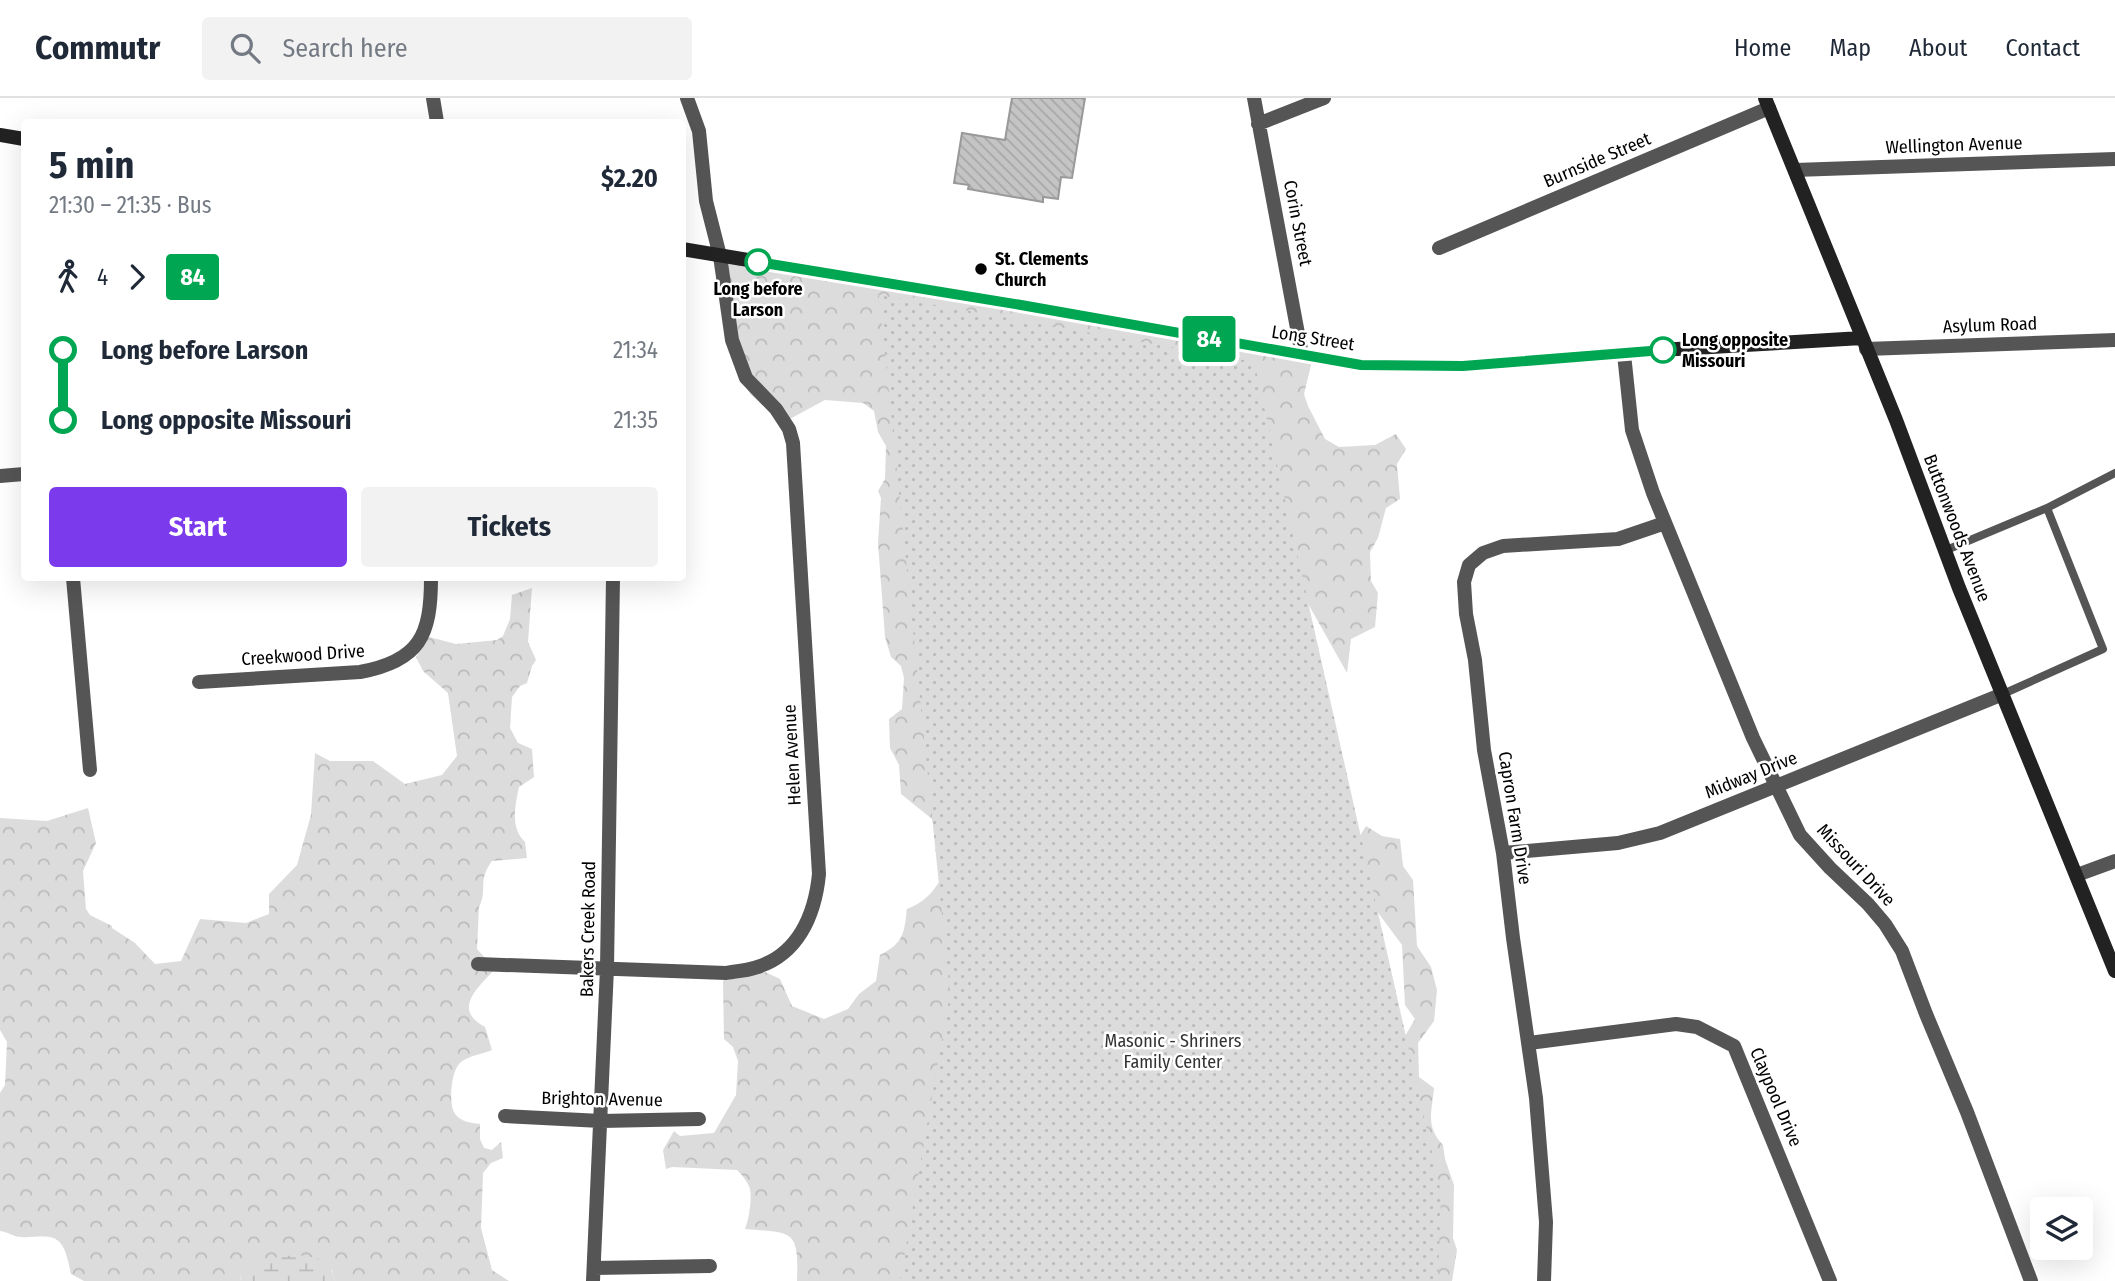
<!DOCTYPE html>
<html lang="en">
<head>
<meta charset="utf-8">
<style>
	body { margin:0; font-family:"Fira Sans Condensed",sans-serif; background:#f2f2f3; color:#1f2937; height:100vh; display:flex; flex-direction:column; font-size:26px; white-space:nowrap }
	* { box-sizing:border-box; margin:0 }
	p { font-size:23px; color:#747a83 }
	.icon { flex:none; width:38px; height:38px; fill:none; stroke:currentColor; stroke-width:2; stroke-linecap:round; stroke-linejoin:round }
	.map { position:relative; flex:1; overflow:hidden }
	.side { position:absolute; left:21px; top:21px; width:665px; height:462px; display:flex; flex-direction:column; background:#fff; border-radius:7px; box-shadow:0 7px 28px #0002 }
	.side>* { flex:none }
	.badge { padding:0 14px; border-radius:5px; font-size:24px; line-height:46px }
	.fabs { position:absolute; left:2030px; top:1099px; display:grid; gap:14px }
	.fabs a { display:grid; place-items:center; width:63px; height:63px; border-radius:7px; background:#fff; box-shadow:0 7px 28px #0002; font-size:35px }
	.map>.badge { position:absolute; translate:-50% -50%; box-shadow:0 0 0 4px #fff }
	.legs { display:flex; align-items:center; gap:10px; height:77px; padding:0 28px; font-size:23px }
	.legs p { margin-inline-start:auto }
	.overview { display:flex; align-items:center; justify-content:space-between; height:119px; padding:0 28px }
	h1 { font-size:38px; font-weight:700; line-height:52px }
	.cta { display:flex; gap:14px; margin-top:auto; padding:14px 28px }
	.cta a { flex:1; height:80px; border-radius:7px; background:#7c3aed; color:#fff; font-size:28px; font-weight:700; line-height:80px; text-align:center }
	.cta a+a { background:#f2f2f3; color:#1f2937 }
	ul { padding:0 28px; list-style:none }
	li { display:flex; align-items:center; gap:24px; height:70px; font-size:26px }
	li i { display:grid; place-items:center; width:10px; height:100%; margin:0 9px; background:currentColor }
	li i::after { content:''; width:18px; height:18px; margin:-9px; border:5px solid; border-radius:50%; background:#fff }
	li p { margin-inline-start:auto }
	li:first-child i { background:linear-gradient(#0000 50%,currentColor 0) }
	li:last-child i { background:linear-gradient(currentColor 50%,#0000 0) }
	header { display:flex; align-items:center; gap:42px; box-sizing:border-box; height:98px; padding:0 35px; background:#fff; border-bottom:2px solid #e0e1e3 }
	header strong { font-size:33px }
	nav { display:flex; gap:38px; margin-inline-start:auto; font-size:24px }
	.search { width:490px; height:63px; background:#f2f2f3; display:flex; align-items:center; gap:18px; box-sizing:border-box; padding:0 24px; border-radius:7px; color:#747a83; font-size:26px }
	.map>svg:first-child { display:block }
</style>
</head>
<body>
<header>
<strong>Commutr</strong>
<div class="search"><svg class="icon" aria-label="search" viewBox="0 0 24 24"><circle cx="10" cy="10" r="6"/><path d="M15 15l6 6"/></svg>Search here</div>
<nav><a>Home</a><a>Map</a><a>About</a><a>Contact</a></nav>
</header>
<div class="map">
<svg width="2115" height="1183" viewBox="0 0 2115 1183">
	<defs>
		<pattern id="forest-crowns" width="20" height="18" patternUnits="userSpaceOnUse" patternTransform="scale(1.75)"><rect width="20" height="18" fill="#dcdcdc"/><path d="M2 6a3 3 0 1 1 6 0M12 15a3 3 0 1 1 6 0" fill="none" stroke="#bbb"/></pattern>
		<pattern id="wetland-marsh" width="20" height="14" patternUnits="userSpaceOnUse" patternTransform="scale(1.75)"><rect width="20" height="14" fill="#dcdcdc"/><path d="M1 5h8M5 5V1M11 12h8M15 12V8" fill="none" stroke="#bbb"/></pattern>
		<pattern id="park-dots" width="8" height="8" patternUnits="userSpaceOnUse" patternTransform="scale(1.75)"><rect width="8" height="8" fill="#dcdcdc"/><path d="M2 2h.1M6 6h.1" fill="none" stroke="#bbb" stroke-width="1.8" stroke-linecap="round"/></pattern>
		<pattern id="building-back-hatch" width="6" height="6" patternUnits="userSpaceOnUse" patternTransform="scale(1.75)"><rect width="6" height="6" fill="#c4c4c4"/><path d="M-1 5l2 2M0 0l6 6M5-1l2 2" fill="none" stroke="#a7a7a7"/></pattern>
	</defs>
	<rect width="100%" height="100%" fill="#fff"/>
	<path fill="url(#forest-crowns)" d="M721,160L1313,259L1304,296L1308,308L1325,341L1339,349L1375,347L1396,336L1406,351L1397,366L1400,401L1386,410L1378,440L1370,454L1371,483L1378,495L1375,529L1351,541L1347,575L1302,495L1200,1183H797C799,1131 793,1135 745,1131C749,1121 752,1102 750,1091C748,1084 742,1077 737,1072L672,1069L666,1071L663,1052L674,1033L680,1038L714,1035L736,997L738,963L733,949L724,941L723,883L726,880L763,873L780,881L792,908L824,921L848,911L859,896L876,883L880,857C904,845 904,835 907,811C930,802 936,789 948,769L932,721L901,696L899,667L890,650L889,621L902,611L904,580L901,568L891,559L885,539L878,445L881,400L878,393L885,381L886,348L878,334L874,313L863,305L825,302L784,324L751,297L742,282Z
		M532,490L528,544L536,562L532,568L527,585L520,588L512,599L510,630L518,645L532,651L534,679L519,689C515,708 510,730 525,744L527,760L492,763C477,783 488,792 479,809L477,851L495,871C479,889 451,911 485,929L492,952C483,956 468,958 461,964C451,971 448,1006 455,1016C461,1024 472,1025 480,1026V1041L484,1050L492,1052L501,1044L503,1060L491,1065L483,1075L481,1130L492,1172L509,1183H335L332,1172L240,1176L241,1183H84L71,1176C68,1163 66,1142 50,1139C41,1137 30,1140 21,1139C14,1139 8,1134 0,1133V995L5,987L7,944L0,932V720L47,723L88,710L96,745L83,773L86,811L90,817L112,828V830L135,845L155,866L181,863L200,821L246,825L269,816V796L297,767L311,717L315,655L330,663H373L405,686L442,677L457,658L448,595L423,573L416,559L429,539L456,546L497,542L503,538L510,521L512,497Z
		M1366,728L1382,738L1400,741L1403,768L1413,782L1417,848L1431,869L1437,892L1434,923L1418,945L1419,979L1434,990C1432,1014 1425,1028 1443,1047L1445,1061L1454,1087L1453,1140L1457,1152L1452,1183H1418L1397,952L1415,921L1405,907L1402,847L1348,774L1350,754Z"/>
	<path fill="url(#wetland-marsh)" d="M295,1157C315,1159 330,1159 335,1183H241L240,1176L262,1161Z"/>
	<path fill="url(#park-dots)" d="M879,197L1254,264L1441,1094L1438,1183H900L950,895Z"/>
	<path fill="url(#building-back-hatch)" stroke="#999" stroke-width="2" d="M1012,0H1085L1072,80L1061,79L1058,101L1043,99V104L968,91L969,87L954,85L962,35L1005,42Z"/>
	<g fill="none" stroke-linecap="round" stroke-linejoin="round">
		<path stroke="#555" stroke-width="8" d="M2047,410L2115,375
			M1944,453L2047,410L2103,551L2003,596"/>
		<path stroke="#555" stroke-width="14" d="M433,0L437,24
			M1254,0L1302,257
			M1258,26L1324,0
			M1795,72L2115,61
			M1439,150L1769,10
			M1866,251L2115,242
			M1624,256L1632,332L1653,395L1753,640L1800,737L1830,770L1868,806L1885,826L1902,853L1926,916L1967,1014L2031,1183
			M0,378L24,376
			M73,480L90,672
			M199,584L360,574C420,563 431,537 431,480
			M1503,755L1618,745L1660,735L2003,596
			M2077,777L2115,763
			M478,866L726,875C735,873 745,873 754,870C798,858 815,817 819,776L793,345L789,331L776,311L746,280L732,242L720,158L706,103L699,33L687,0
			M1529,945L1676,926L1697,929L1734,948L1830,1183
			M505,1018L601,1023L699,1021
			M594,1170L710,1168
			M593,1183L607,870L613,480
			M1544,1183L1546,1124L1536,1000L1513,840L1503,755L1484,652L1475,562L1466,516L1464,484L1469,467L1483,455L1503,448L1618,441L1665,425"/>
		<path stroke="#222" stroke-width="14" d="M1765,0L1896,322L1959,490L2115,873
			M0,37L24,41
			M682,151L1021,207L1361,267L1463,268L1660,252L1862,240"/>
	</g>
	<g fill="none" stroke-linecap="round" stroke-linejoin="round">
		<defs>
			<path id="line-1" d="M758,164L1021,207L1361,267L1463,268L1663,252"/>
		</defs>
		<use href="#line-1" stroke="#fff" stroke-width="16"/>
		<use href="#line-1" stroke="#00a651" stroke-width="10"/>
	</g>
	<g fill="#fff" stroke="#00a651" stroke-width="3.5">
		<circle cx="758" cy="164" r="12"/>
		<circle cx="1663" cy="252" r="12"/>
	</g>
	<circle fill="#000" stroke="#fff" stroke-width="2.5" cx="981" cy="171" r="7"/>
	<g text-anchor="middle" dominant-baseline="central" stroke-width="5" stroke-linejoin="round" paint-order="stroke">
		<g font-size="18" fill="#000" stroke="#fff">
			<text transform="translate(1954 47) rotate(-2)">Wellington Avenue</text>
			<text transform="translate(1597 62) rotate(-23)">Burnside Street</text>
			<text transform="translate(1298 125) rotate(79)">Corin Street</text>
			<text transform="translate(1990 227) rotate(-2)">Asylum Road</text>
			<text transform="translate(1313 240) rotate(9)">Long Street</text>
			<text transform="translate(1957 430) rotate(69)">Buttonwoods Avenue</text>
			<text transform="translate(303 557) rotate(-4)">Creekwood Drive</text>
			<text transform="translate(792 657) rotate(-93)">Helen Avenue</text>
			<text transform="translate(1751 677) rotate(-22)">Midway Drive</text>
			<text transform="translate(1515 720) rotate(81)">Capron Farm Drive</text>
			<text transform="translate(1856 767) rotate(47)">Missouri Drive</text>
			<text transform="translate(588 831) rotate(-89)">Bakers Creek Road</text>
			<text transform="translate(1776 999) rotate(67)">Claypool Drive</text>
			<text transform="translate(602 1001) rotate(1)">Brighton Avenue</text>
		</g>
		<g font-size="18" font-weight="bold" fill="#000" stroke="#fff" text-anchor="start">
			<text x="995" y="161">St. Clements<tspan x="995" dy="21">Church</tspan></text>
		</g>
		<g font-size="18" font-weight="bold" fill="#000" stroke="#fff">
			<text x="758" y="191">Long before<tspan x="758" dy="21">Larson</tspan></text>
			<text x="1682" y="242" text-anchor="start">Long opposite<tspan x="1682" dy="21">Missouri</tspan></text>
		</g>
		<g font-size="18" fill="#333" stroke="#fff">
			<text x="1173" y="943">Masonic - Shriners<tspan x="1173" dy="21">Family Center</tspan></text>
		</g>
	</g>
</svg>
<div class="fabs">
<a><svg class="icon" aria-label="layers" viewBox="0 0 24 24"><path d="M12 4l9 5-9 5-9-5zM3 14l9 5 9-5"/></svg></a>
</div>
<b class="badge" style="left:1209px;top:241px;background:#00a651;color:#fff">84</b>
<section class="side">
<div class="overview"><div><h1>5 min</h1><p>21:30 – 21:35 · Bus</p></div><b>$2.20</b></div>
<div class="legs"><svg class="icon" aria-label="walk" viewBox="0 0 24 24"><circle cx="13" cy="4" r="2"/><path d="M13 8l-2 6 4 7M11 14l-3 7M7 12l3-4h3l4 4"/></svg>4<svg class="icon" aria-label="forward" viewBox="0 0 24 24"><path d="M9 5l7 7-7 7"/></svg><b class="badge" style="background:#00a651;color:#fff">84</b></div>
<ul>
<li><i style="color:#00a651"></i><b>Long before Larson</b><p>21:34</p></li>
<li><i style="color:#00a651"></i><b>Long opposite Missouri</b><p>21:35</p></li>
</ul>
<div class="cta"><a>Start</a><a>Tickets</a></div>
</section>
</div>
</body>
</html>
